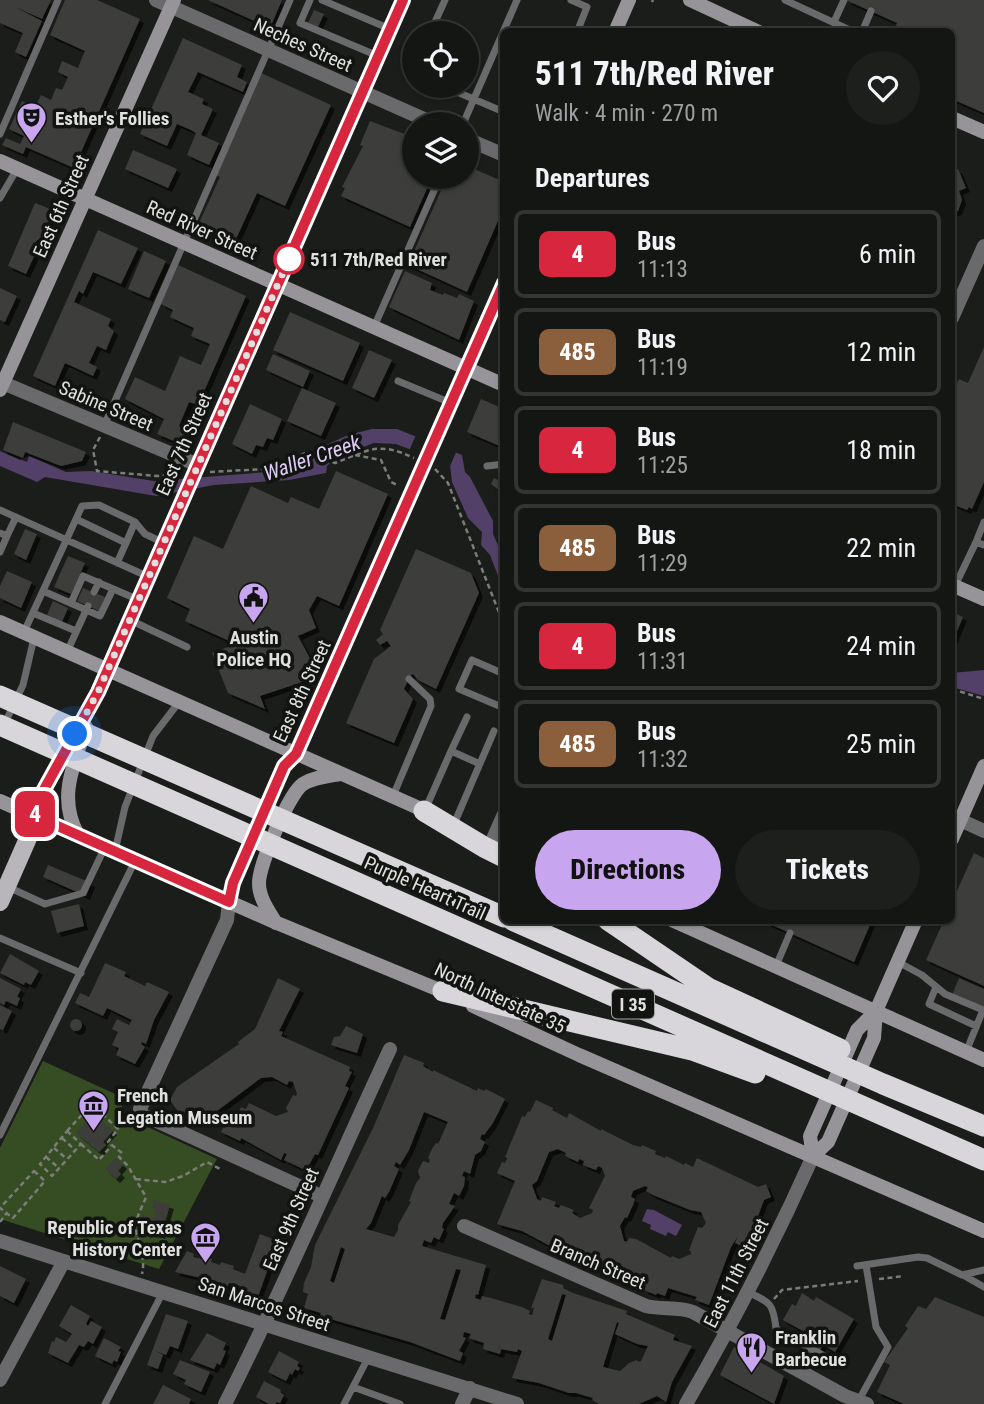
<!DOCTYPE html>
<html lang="en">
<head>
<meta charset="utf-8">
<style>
	body { margin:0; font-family:"Roboto Condensed",sans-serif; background:#1d1f1d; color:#f1f3f6; height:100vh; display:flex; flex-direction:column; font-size:26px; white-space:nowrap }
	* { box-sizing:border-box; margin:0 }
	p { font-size:23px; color:#9d9fa0 }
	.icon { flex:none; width:38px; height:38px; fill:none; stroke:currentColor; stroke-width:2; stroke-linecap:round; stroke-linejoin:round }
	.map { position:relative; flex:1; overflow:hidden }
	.panel { position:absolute; left:500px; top:28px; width:455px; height:896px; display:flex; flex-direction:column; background:#141614; border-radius:10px; box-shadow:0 2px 5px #0004,0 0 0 2px #333534 }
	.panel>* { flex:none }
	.badge { padding:0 14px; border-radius:10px; font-size:24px; line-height:46px }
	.tools { position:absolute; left:402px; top:21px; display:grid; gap:14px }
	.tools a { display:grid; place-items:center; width:77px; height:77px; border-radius:50%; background:#141614; box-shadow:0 2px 5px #0004,0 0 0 2px #333534; font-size:35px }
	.you { position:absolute; width:35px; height:35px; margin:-18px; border:5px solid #fff; border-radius:50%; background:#1a73e8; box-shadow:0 0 0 10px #1a73e833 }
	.map>.badge { position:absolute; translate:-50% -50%; box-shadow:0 0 0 4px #fff }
	h2 { padding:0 35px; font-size:26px; line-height:63px }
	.round { display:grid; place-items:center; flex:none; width:74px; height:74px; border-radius:37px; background:#1d1f1d }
	.overview { display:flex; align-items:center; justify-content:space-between; height:119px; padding:0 35px }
	h1 { font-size:33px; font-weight:800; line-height:52px }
	.cta { display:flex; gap:14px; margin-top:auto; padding:14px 35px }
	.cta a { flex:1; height:80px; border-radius:42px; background:#c8a6ef; color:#111; font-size:28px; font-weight:800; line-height:80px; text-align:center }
	.cta a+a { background:#1d1f1d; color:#f1f3f6 }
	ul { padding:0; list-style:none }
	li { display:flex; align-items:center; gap:21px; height:88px; margin:0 14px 10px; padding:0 21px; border:4px solid #333534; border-radius:10px }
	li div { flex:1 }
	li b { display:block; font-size:26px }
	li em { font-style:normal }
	li .badge { min-width:77px; font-weight:700; text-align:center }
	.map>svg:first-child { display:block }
</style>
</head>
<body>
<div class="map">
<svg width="984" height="1404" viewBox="0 0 984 1404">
	<defs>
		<filter id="shadow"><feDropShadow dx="4" dy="4" stdDeviation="0" flood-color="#0009"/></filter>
	</defs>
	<rect width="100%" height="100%" fill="#1b1d1a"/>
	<path fill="#364c23" d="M43,1061L124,1098L121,1111L124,1116L217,1159L159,1269L0,1219V1148Z"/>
	<path fill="#534069" d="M372,429H397L462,455L465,472L470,477L493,521V534L504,559V591L490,555L481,545L482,532L468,518L452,482L450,465L396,444L374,443L335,458L327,466L326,473L289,480L214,485L156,496L45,477L37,482L0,466V451L20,460L29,456L66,472L91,471L154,481L267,472L310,458L324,446L348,435Z
		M984,670V696L952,687V673Z
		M647,1209L654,1210L682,1225L676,1236L668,1232L666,1236L650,1229L651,1225L642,1221Z"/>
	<path fill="#1b1d1a" d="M417,433L457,450L448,471L447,467L408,453Z"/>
	<path fill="#3c3e3a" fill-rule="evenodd" filter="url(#shadow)" d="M0,0H51L42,19L13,6L42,21L26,57L15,52L23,33L0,23Z
		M65,0H97L140,19L74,168L26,147L23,154L2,145L6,138L20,144L24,136L9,129L22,101L35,107L41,95L51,100L56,88L62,90L68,77L58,72L62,61L78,68L81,60L85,51L50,35Z
		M208,0H282L270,28Z
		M846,0H984V113L952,99V32H894L897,23Z
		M314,10L324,14L318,27L308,23Z
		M183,38L242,65L237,77L247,82L243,92L198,72L188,92L204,99L202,104L213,109L201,135L219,143L209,165L187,155L196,133L191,130L177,124L167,146L140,134Z
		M261,73L331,105L285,206L257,193L236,239L199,223L220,177L216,175Z
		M370,121L415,138V177H432L410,227L341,196L345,188L342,187L363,146L360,145Z
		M133,150L177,169L168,188L125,169Z
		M467,166L502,181L504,207L467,292L408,265L447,177H467Z
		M958,169L966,188L959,191L962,200L958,211L952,213V172Z
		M35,203L48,208L51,217L41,241L37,240L34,246L38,248L26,274L8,266Z
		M98,230L138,248L121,284L93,272L83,294L79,291L74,302L111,319L108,326L114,331L106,350L97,346L89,363L97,367L93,376L65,363L55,386L33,376Z
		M144,251L166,261L149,298L128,289Z
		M178,265L246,296L198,405L189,402L179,426L187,430L181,444L157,434L164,419L125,399L135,377L165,391L180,356L201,365L210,344L191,336L194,328L170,317L173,310L161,304Z
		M405,271L432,283L430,290L443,295L444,293L457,298L459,294L474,301L459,340L389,307Z
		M0,288L17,296L5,322L0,320Z
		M290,312L360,343L343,381L273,350Z
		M984,347V482L972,509L969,507L967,510L952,504V381L957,383L959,379L968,383Z
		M369,350L392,360L374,398L352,388Z
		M273,354L310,371L303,387L266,370Z
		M302,388L336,403L321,436L287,421Z
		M481,399L504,409V442L502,447L467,432Z
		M250,404L282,419L273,440L267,438L263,447L256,445L252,454L232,444Z
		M13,422L86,452L82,461L61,466L25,452L23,458L3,450Z
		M336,471L388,494L339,606L317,596L309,610L316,628L298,636L313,664L305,681L260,696L265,709L228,693L212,653L236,644L185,621L190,609L167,598L194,536L223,549L251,486L288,503L291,497L319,509Z
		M494,478L504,483V494L491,484Z
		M25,529L37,534L26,560L14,554Z
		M416,549L471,573L479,593L436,689L418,680L413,674L410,676L404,689L413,699L394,743L346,723L374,659L391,646L387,641L380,645L376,640L383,634L380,630Z
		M68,556L85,563L71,594L54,587Z
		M7,571L32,582L21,608L0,598V586Z
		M83,588L105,597L99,611L77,601Z
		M53,601L68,608L62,622L47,615Z
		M952,612L963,617L952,643Z
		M974,853L984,858V986L926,960L944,920H952V902Z
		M48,865L91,883L86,896L43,877Z
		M79,904L84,926L57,933L51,911Z
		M761,920H872L854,962Z
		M10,954L39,971L31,985L25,982L24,985L0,973Z
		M105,963L126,972L124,976L145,986L147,982L169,992L154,1020L146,1044L142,1042L141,1044L145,1047L135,1064L116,1055L119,1048L112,1045L118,1032L112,1029L117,1019L129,1025L132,1020L107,1008L103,1016L75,1003L80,993L89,997Z
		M0,978L21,989L17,997L20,998L17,1006L6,1001L4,1005L0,1003Z
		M278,978L300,989L279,1031L283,1032L281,1036L350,1067L349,1071L352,1072L345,1086L349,1088L318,1155L315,1154L308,1167L305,1165L303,1169L284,1160L287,1154L284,1153L281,1160L241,1138L240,1141L221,1132L230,1114L237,1117L241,1107L246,1109L249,1103L276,1116L288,1112L286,1108L293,1095L296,1096L297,1094L293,1082L289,1081L287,1085L272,1077L261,1078L201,1123L187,1118L184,1111L180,1114L170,1100L177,1087L239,1044L238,1042L255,1029Z
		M959,978L984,989V1008L952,995Z
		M0,1005L12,1011L3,1030L0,1029Z
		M70 1025a6 6 0 1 1 12 0a6 6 0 1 1-12 0Z
		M346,1026L363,1034L357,1053L331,1045L334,1037L340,1036Z
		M404,1055L424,1063L423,1066L433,1072V1070L477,1091L478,1088L484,1091L486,1089L505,1099L493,1123L484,1135L482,1134L480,1139L485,1142L481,1151L475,1155L470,1174L464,1171L462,1176L465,1177L464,1186L459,1196L454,1193L449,1204L455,1206L443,1223L442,1228L444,1229L439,1240L434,1237L431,1243L424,1240L422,1246L486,1265L478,1295L476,1294L475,1298L481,1300L482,1296L491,1298L522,1307L530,1311L529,1314L532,1315L534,1308H531L542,1279L563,1285V1288L573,1293L627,1311L626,1314L675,1335L673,1340L692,1346L672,1382L666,1402L657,1396L639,1404H599L592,1400L593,1398L576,1393H569L539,1383L512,1378L522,1351L518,1349L517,1352L501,1349L500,1354L483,1349L484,1343L469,1338L471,1334L464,1332L463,1337L466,1338L459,1351L463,1353L460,1361L410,1342L320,1316L321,1313L304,1308L308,1294L303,1292L304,1283L311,1267L315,1245L374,1126ZM424,1112L448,1122L438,1144L436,1143L432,1149L428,1158L430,1160L429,1163L423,1161L418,1171L420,1178L416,1183L409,1201L411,1202L398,1225V1230L394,1237L366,1229L371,1223L382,1196L385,1198L389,1192L399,1169L394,1166L396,1162L400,1165L409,1150ZM341,1247L345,1249L334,1283L330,1281ZM456,1269L461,1270L445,1320L440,1319ZM562,1294L566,1295L552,1341L548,1339ZM617,1322L619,1323L615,1334L637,1344L648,1346L641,1361L638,1362L637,1360L629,1363L620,1371L603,1367Z
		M536,1100L553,1108L552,1110L567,1118L569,1113L601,1131V1129L633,1145L641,1147L642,1145L656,1151L655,1154L665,1158L666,1156L684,1165L685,1163L693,1167L697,1158L758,1187L766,1184L771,1197L764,1200L746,1248L735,1243L738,1236L731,1247L709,1305L695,1300L697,1297L668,1288L665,1296L657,1293L656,1295L644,1290L646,1286L601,1271L603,1267L579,1259V1257L554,1248L522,1231L497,1224L515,1181L497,1173L502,1162L505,1163L507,1158L505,1157L522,1116L525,1117L528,1111L530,1112ZM558,1149L566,1153L565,1156L578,1162L579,1159L584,1161L583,1165L596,1170L598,1166L602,1168L605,1176L589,1208L593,1210L592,1213L580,1218L572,1213L574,1210L561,1205L559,1208L554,1206L556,1202L542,1197L541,1201L537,1199L532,1185L537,1181L549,1152ZM645,1186L648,1187L646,1191L653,1195L690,1210L701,1212L706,1223L702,1228L698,1227L689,1250L691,1252V1254L679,1259L672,1256L671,1258L636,1239L629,1238L627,1242L624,1241L620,1226L625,1217L627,1218L633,1205L635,1199L631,1197L633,1191Z
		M94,1114L113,1131L103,1142L106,1145L99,1152L76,1133Z
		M115,1158L123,1165L118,1171L121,1174L116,1179L105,1169Z
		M154,1200L170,1205L161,1235L138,1228L142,1214L154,1218L156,1210L152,1208Z
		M260,1234L280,1242L272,1257L258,1297L238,1289L240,1286L229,1283L227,1289L213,1284L214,1281L175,1272L187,1251L194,1254L193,1257L202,1259L203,1257L212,1259L211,1262L220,1265L221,1262L234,1266L233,1269L245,1274Z
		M0,1266L26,1279L14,1303L0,1296Z
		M802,1293L814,1301L816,1297L854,1319L835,1352L823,1345L811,1366L797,1358L810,1335L783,1320L792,1304L796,1306Z
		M935,1297L984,1317V1404H904L877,1392L890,1365L884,1362L908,1328L905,1326L918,1306L926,1309Z
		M71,1305L90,1316L86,1324L88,1326L91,1321L102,1327L93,1344L88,1341L84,1347L79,1345L68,1363L48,1353L52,1341L54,1342L56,1337L66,1342L72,1334L59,1326Z
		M166,1314L188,1321L178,1349L170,1346L166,1355L156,1351L163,1355L158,1369L147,1365Z
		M207,1333L226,1343L223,1350L226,1351L220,1365L217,1363L214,1369L190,1360Z
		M104,1338L121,1347L118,1351L121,1352L117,1362L114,1360L112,1364L95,1356Z
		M734,1347L784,1376L774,1404L720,1375Z
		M279,1351L299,1362L297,1366L300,1368L298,1371L295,1369L292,1375L290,1373L286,1381L268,1372Z
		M180,1360L210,1372L201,1392L184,1384L186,1380L173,1374Z
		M264,1381L281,1390L280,1392L284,1395L280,1403L277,1402L275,1404H269L256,1397Z
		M163,1385L191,1399L189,1404H153Z"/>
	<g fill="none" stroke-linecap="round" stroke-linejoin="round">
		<path stroke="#7c7d7b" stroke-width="2.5" stroke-dasharray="5 3.5" stroke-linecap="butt" d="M652,2L653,0
			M100,437L93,450L97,471L157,476L179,474
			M355,455L381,460L391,482L397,485
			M435,469L448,483L504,625
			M210,472L265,469L308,452L335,463C369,450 378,441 414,458
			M952,689L984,699
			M67,1131L92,1104L118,1129L108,1142L122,1153L119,1157L128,1166L146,1197C143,1206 134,1220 136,1229C138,1245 146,1258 142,1274
			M67,1131L81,1144L52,1176L40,1164Z
			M62,1138L75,1150
			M81,1144L99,1160L112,1145
			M54,1148L67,1159
			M46,1157L59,1168
			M34,1171L45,1181L13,1218L0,1208Z
			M136,1179L165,1182L183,1176L207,1162L222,1170
			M0,1222L6,1214
			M879,1279L904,1276
			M774,1299L782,1290L858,1281"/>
		<path stroke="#6a696b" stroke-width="7" d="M310,0L300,23L378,56
			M322,0L390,29
			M571,0L587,7L577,32
			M785,0L854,32
			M834,22L844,0
			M862,32L871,11
			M430,33L445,0
			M415,71V74
			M443,86L504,112
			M463,124L517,0
			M0,134L58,0
			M0,198L17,169
			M374,327L440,177
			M398,381L451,403
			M104,426L290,0
			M487,466L504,464
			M0,510L149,577
			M76,519L126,543L135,522
			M984,522L976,542L984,545
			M0,533L7,536L0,552
			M7,536L16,517
			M117,563L126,543
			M955,586L976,542
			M43,591L100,616L113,589
			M94,592L99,582
			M71,603L83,576L139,600
			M33,613L76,631
			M130,620L187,647
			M24,632L82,506L99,505L135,522L145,534L164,543
			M67,652L88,606
			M504,674L472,660L459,689L504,708
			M4,725L23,685L34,638
			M451,751L467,717
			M393,796L431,706L430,699L409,679
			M425,810L451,751L480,764
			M454,824L494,731
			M115,851L125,807L153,736L179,702
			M8,887L45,904L83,893L105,847
			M0,938L81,973
			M898,962L922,975L945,994L983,1010L966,1052
			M776,966L790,933
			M936,987L929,1004L976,1026
			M0,1135L135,861
			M857,1266L918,1257L927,1258L962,1275L984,1270
			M963,1275L984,1287
			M748,1292C771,1303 773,1303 776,1328L780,1332L836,1362
			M353,1387L400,1404
			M859,1400L888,1347L876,1327L866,1265
			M105,1404L163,1292
			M344,1404L368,1358"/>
		<path stroke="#6a696b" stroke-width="14" d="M156,0L435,124
			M467,139L504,155
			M952,318L984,246
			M0,384L3,383L198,465
			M960,820L984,831
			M492,841L504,814
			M229,902L227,920L140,1109L141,1114L321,1196
			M464,1226L646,1306C662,1310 677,1306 693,1312L845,1396L867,1404
			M0,1241L517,1404
			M0,1380L64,1261
			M225,1404C284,1288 335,1167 390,1049
			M462,1404L470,1388"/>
		<path stroke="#6a696b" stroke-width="14" d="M686,1404C733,1323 775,1241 813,1156"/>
		<path stroke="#969498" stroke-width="14" d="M690,0L759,32
			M615,32L629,0
			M952,118L984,132
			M0,161L504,385
			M0,390L174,0
			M952,585L984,599
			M0,622L430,813
			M0,801L277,923L449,994
			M35,816L42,795L98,692L403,0
			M78,835C57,797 74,765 86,727
			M952,839L984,766
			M229,902L233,883L284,766L296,754L504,283
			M672,920L984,1060
			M276,923C268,910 259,898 259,883C259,865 289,793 303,784C314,777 328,776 340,774
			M473,1006L579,1055L984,1231
			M813,1156L828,1142L874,1038L876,1011L916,920
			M813,1156L810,1136L857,1030L876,1011"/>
		<path stroke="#b8b6bb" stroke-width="18" d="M0,902L29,836L35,816"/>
		<path stroke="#d8d5db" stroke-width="21" d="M0,696L504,917
			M0,725L984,1160
			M424,811L484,847L504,857
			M512,920L883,1084L984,1126
			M608,920L708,988L840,1049
			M443,991L692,1050L755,1073"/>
	</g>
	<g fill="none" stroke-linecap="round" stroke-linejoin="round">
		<defs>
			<path id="line" d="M403,0L98,692L41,795L35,816L229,902L233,883L284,766L296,754L504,283"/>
		</defs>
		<use href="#line" stroke="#fff" stroke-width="16"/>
		<use href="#line" stroke="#d7263d" stroke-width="10"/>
		<path stroke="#e0e1df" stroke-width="7" stroke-dasharray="0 12.6" d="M75,734L98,692L289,259"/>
	</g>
	<defs>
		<symbol id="theatre-pin" viewBox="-11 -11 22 30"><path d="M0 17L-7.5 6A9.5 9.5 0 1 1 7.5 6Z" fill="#c8a6ef" stroke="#121411"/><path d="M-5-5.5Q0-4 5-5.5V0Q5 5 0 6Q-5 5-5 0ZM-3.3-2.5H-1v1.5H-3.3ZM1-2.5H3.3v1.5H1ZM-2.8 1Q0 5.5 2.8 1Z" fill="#111"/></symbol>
		<symbol id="civic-pin" viewBox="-11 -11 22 30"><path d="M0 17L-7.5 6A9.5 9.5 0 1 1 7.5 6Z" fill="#c8a6ef" stroke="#121411"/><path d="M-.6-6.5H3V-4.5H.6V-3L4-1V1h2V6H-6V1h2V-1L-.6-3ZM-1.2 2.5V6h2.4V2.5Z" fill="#111"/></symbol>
		<symbol id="museum-pin" viewBox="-11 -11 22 30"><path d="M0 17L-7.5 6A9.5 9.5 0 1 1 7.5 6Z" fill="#c8a6ef" stroke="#121411"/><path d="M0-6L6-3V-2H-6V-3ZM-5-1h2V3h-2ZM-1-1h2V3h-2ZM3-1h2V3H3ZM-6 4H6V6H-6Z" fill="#111"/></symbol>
		<symbol id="restaurant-pin" viewBox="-11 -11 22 30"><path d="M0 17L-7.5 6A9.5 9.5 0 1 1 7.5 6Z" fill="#c8a6ef" stroke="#121411"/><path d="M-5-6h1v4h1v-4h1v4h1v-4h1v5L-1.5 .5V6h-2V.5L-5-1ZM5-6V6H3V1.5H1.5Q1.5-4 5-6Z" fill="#111"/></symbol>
	</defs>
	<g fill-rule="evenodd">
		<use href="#theatre-pin" x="14" y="100" width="35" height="47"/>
		<use href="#civic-pin" x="236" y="580" width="35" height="47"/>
		<use href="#museum-pin" x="76" y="1088" width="35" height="47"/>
		<use href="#museum-pin" x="188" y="1220" width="35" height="47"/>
		<use href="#restaurant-pin" x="734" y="1330" width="35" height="47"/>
	</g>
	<circle fill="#fff" stroke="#d7263d" stroke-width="3.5" cx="289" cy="259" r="14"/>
	<g text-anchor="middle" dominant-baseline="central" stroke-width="7" stroke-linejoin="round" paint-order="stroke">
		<rect fill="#121411" stroke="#a2a4a1" stroke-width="2" x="612" y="989.5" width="42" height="29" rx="5"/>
		<g font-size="18" font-weight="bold" fill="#e0e1df">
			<text x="633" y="1004">I 35</text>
		</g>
		<g font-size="19" fill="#e0e1df" stroke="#121411">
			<text transform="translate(303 45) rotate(24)">Neches Street</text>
			<text transform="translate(61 206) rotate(-66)">East 6th Street</text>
			<text transform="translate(202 230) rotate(24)">Red River Street</text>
			<text transform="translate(106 406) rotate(23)">Sabine Street</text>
			<text transform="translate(184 444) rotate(-66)">East 7th Street</text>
			<text transform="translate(302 691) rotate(-65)">East 8th Street</text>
			<text transform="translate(425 888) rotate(24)">Purple Heart Trail</text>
			<text transform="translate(500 998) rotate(25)">North Interstate 35</text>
			<text transform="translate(291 1219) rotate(-66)">East 9th Street</text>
			<text transform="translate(598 1264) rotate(23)">Branch Street</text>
			<text transform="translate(736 1273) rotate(-63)">East 11th Street</text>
			<text transform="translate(264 1304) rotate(18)">San Marcos Street</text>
		</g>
		<g font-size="19" font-weight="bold" fill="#e0e1df" stroke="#121411" text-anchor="start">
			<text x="55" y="118">Esther's Follies</text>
			<text x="254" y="637" text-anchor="middle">Austin<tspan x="254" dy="22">Police HQ</tspan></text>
			<text x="117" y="1095">French<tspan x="117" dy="22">Legation Museum</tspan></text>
			<text x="182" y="1227" text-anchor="end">Republic of Texas<tspan x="182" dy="22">History Center</tspan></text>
			<text x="775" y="1337">Franklin<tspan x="775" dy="22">Barbecue</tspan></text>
		</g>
		<g font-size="19" font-weight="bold" fill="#e0e1df" stroke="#121411" text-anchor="start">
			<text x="310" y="259">511 7th/Red River</text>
		</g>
		<g font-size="21" font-style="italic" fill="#dfccf6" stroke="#121411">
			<text transform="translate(312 458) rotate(-19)">Waller Creek</text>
		</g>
	</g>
</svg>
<div class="tools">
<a><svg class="icon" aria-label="locate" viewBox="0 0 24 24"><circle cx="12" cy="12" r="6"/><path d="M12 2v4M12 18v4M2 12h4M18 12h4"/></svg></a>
<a><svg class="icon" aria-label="layers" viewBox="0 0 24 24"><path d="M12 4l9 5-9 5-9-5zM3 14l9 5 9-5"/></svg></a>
</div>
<div class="you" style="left:75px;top:734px"></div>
<b class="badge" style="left:35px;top:814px;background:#d7263d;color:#fff">4</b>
<section class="panel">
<div class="overview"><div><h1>511 7th/Red River</h1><p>Walk · 4 min · 270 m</p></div><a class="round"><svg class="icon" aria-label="heart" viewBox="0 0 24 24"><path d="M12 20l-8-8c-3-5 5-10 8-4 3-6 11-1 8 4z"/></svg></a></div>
<h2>Departures</h2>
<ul>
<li><span class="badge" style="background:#d7263d;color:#fff">4</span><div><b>Bus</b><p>11:13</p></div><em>6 min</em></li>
<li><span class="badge" style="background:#8b5e3c;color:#fff">485</span><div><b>Bus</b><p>11:19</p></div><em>12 min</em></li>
<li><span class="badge" style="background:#d7263d;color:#fff">4</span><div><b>Bus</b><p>11:25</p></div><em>18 min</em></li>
<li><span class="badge" style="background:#8b5e3c;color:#fff">485</span><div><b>Bus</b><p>11:29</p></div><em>22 min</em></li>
<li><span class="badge" style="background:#d7263d;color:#fff">4</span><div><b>Bus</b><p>11:31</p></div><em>24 min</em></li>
<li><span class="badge" style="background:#8b5e3c;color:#fff">485</span><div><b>Bus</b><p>11:32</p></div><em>25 min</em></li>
</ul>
<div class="cta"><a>Directions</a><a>Tickets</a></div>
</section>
</div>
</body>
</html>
